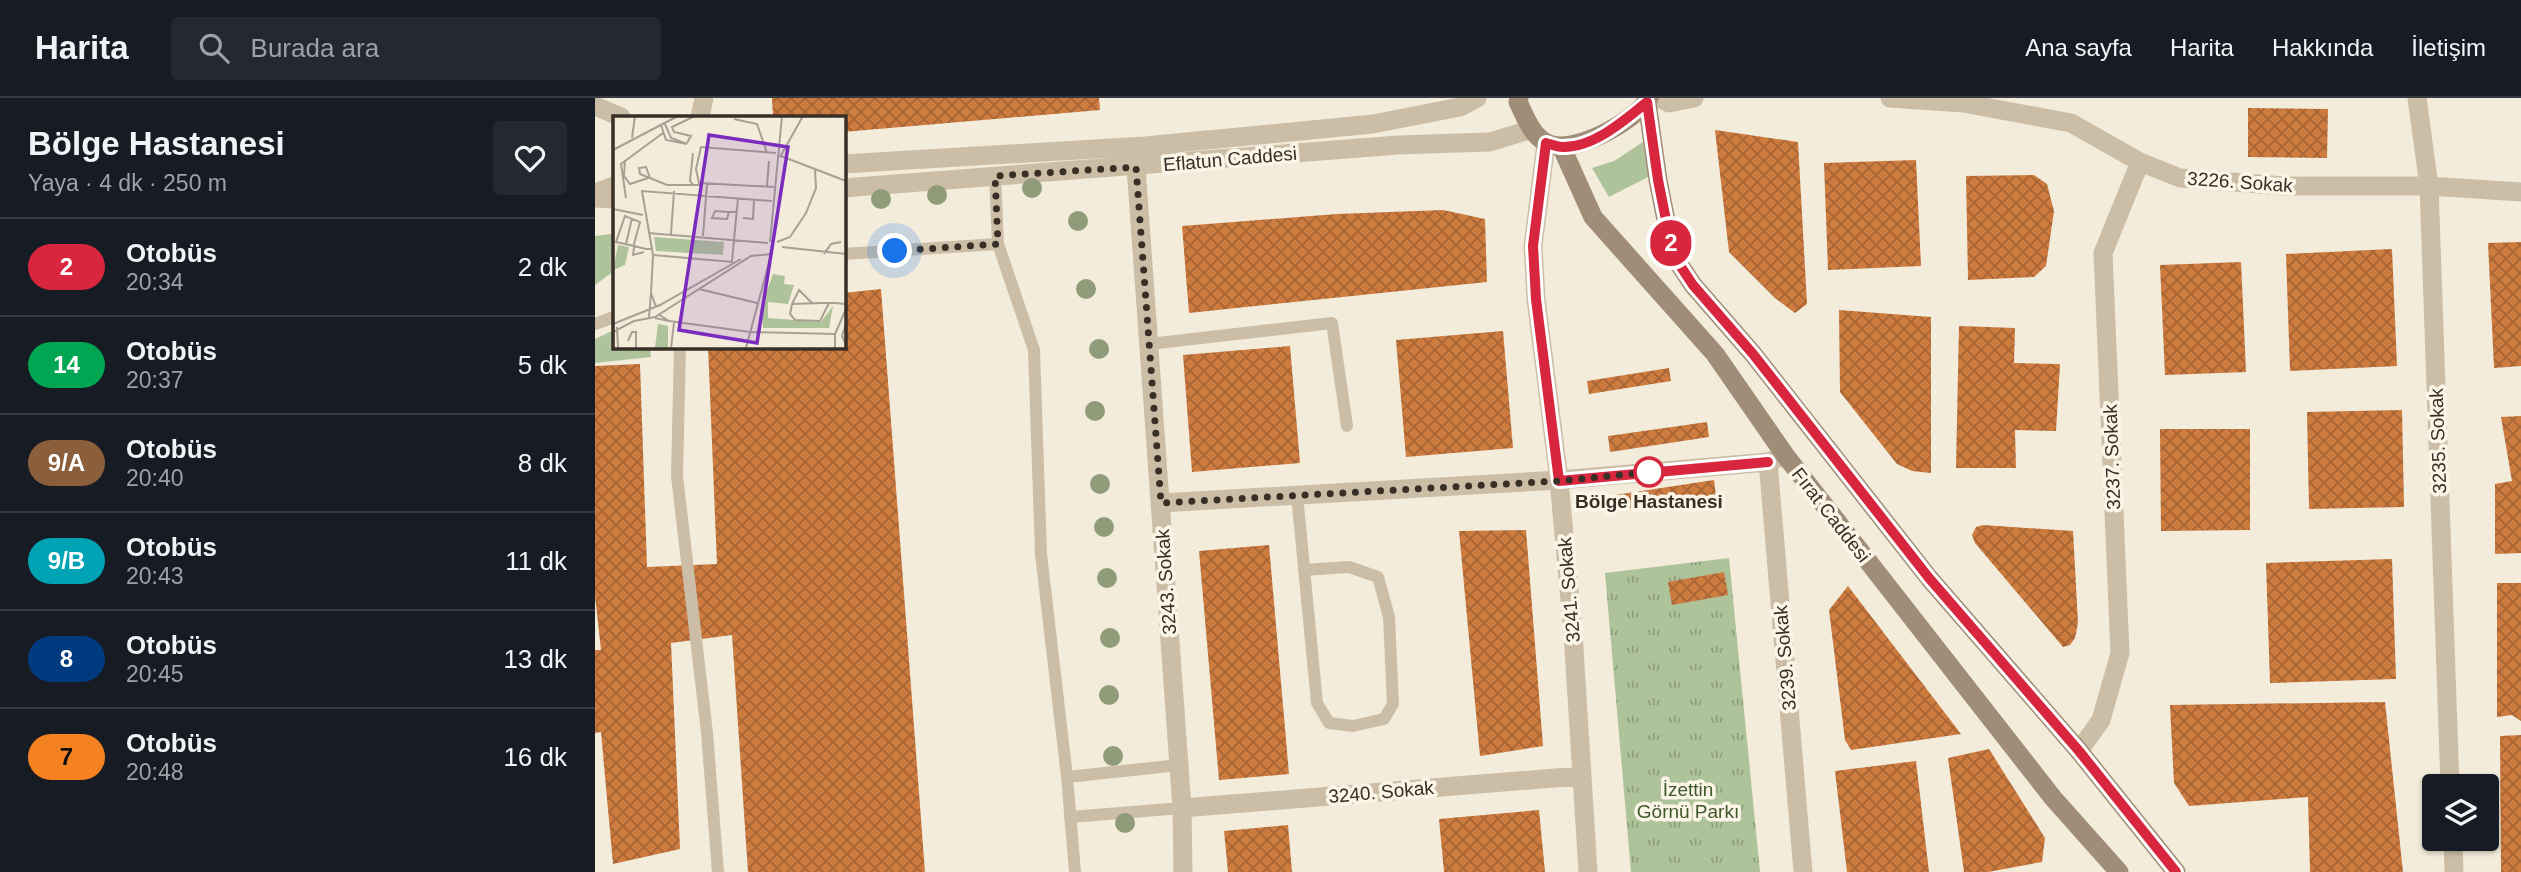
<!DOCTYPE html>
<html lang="tr">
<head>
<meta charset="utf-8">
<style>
	body { margin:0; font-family:Arial,sans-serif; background:#242831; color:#f1f3f6; height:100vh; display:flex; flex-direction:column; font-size:26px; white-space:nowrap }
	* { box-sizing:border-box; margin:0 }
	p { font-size:23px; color:#9ea1a6 }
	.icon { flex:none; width:38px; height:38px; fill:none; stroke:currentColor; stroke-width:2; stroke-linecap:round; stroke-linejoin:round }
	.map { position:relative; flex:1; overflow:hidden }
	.panel { display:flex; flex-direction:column; background:#171b24; width:595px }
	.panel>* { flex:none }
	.badge { padding:0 14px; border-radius:23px; font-size:24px; line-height:46px }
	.fabs { position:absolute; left:1827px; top:676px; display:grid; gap:14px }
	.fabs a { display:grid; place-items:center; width:77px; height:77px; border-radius:7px; background:#171b24; box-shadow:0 2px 5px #0004; font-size:35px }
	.you { position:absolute; width:35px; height:35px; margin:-18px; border:5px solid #fff; border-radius:50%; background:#1a73e8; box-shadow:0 0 0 10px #1a73e833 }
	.map>.badge { position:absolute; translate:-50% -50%; box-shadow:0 0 0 4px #fff }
	.round { display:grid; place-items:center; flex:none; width:74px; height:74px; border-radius:7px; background:#242831 }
	.headline { display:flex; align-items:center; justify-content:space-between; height:119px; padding:0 28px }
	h1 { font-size:33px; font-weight:800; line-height:52px }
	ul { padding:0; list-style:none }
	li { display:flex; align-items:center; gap:21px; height:98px; padding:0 28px; border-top:2px solid #363941 }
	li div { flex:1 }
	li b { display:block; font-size:26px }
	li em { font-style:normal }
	li .badge { min-width:77px; font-weight:700; text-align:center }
	header { display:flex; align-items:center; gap:42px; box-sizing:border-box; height:98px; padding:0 35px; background:#171b24; border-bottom:2px solid #363941 }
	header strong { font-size:33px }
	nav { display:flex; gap:38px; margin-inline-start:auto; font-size:24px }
	.search { width:490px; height:63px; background:#242831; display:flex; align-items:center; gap:18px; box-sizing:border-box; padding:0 24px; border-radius:7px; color:#9ea1a6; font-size:26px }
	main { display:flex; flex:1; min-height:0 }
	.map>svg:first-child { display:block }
</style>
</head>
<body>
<header>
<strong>Harita</strong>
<div class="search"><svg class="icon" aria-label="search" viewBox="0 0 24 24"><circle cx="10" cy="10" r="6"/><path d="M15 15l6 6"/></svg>Burada ara</div>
<nav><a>Ana sayfa</a><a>Harita</a><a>Hakkında</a><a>İletişim</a></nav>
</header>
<main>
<section class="panel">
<div class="headline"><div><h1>Bölge Hastanesi</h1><p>Yaya · 4 dk · 250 m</p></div><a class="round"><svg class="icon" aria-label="heart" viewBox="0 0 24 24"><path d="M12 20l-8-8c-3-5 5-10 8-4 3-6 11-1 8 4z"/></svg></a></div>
<ul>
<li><span class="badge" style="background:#d7263d;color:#fff">2</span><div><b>Otobüs</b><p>20:34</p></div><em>2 dk</em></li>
<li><span class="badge" style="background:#00a651;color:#fff">14</span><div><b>Otobüs</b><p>20:37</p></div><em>5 dk</em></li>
<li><span class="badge" style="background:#8b5e3c;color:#fff">9/A</span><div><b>Otobüs</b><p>20:40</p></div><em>8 dk</em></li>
<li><span class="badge" style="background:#00a3b4;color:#fff">9/B</span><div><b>Otobüs</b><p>20:43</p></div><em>11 dk</em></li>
<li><span class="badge" style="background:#003b80;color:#fff">8</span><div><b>Otobüs</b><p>20:45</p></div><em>13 dk</em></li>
<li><span class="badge" style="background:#f58220;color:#111">7</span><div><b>Otobüs</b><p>20:48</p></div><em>16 dk</em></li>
</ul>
</section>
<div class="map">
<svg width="1926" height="774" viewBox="0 0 1926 774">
	<defs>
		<pattern id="park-tufts" width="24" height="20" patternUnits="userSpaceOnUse" patternTransform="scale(1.75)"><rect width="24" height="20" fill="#aec39a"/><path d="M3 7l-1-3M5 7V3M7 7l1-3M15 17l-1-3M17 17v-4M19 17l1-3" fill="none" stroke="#8f9f7e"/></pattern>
		<pattern id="building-cross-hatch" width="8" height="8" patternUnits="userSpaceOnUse" patternTransform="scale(1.75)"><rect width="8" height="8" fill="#cd7b3f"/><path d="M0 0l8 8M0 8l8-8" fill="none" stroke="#a76535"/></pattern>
	</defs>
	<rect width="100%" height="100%" fill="#f3ecdb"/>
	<path fill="#aec39a" d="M1048,44L1055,78L1014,99L997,70L1019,63Z
		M16,136L19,138V173L0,187V138Z
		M19,232V248L55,249L56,259L0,265V241Z"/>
	<path fill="url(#park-tufts)" d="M1134,460L1165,774H1036L1010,475Z"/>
	<path fill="url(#building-cross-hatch)" d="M177,0H504L505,12L248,34V19H178Z
		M1653,10L1733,11L1732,60L1653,59Z
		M1120,32L1203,44L1212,206L1200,215L1180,200L1134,154Z
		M1321,62L1326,168L1233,172L1229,65Z
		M1439,77L1452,86L1459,113L1451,168L1439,179L1373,182L1371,78Z
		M848,112L890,121L892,184L594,215L587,128L742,116Z
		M1926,144V268L1899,270L1893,145Z
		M1797,151L1802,268L1695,273L1691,156Z
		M1646,164L1651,274L1570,277L1565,167Z
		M286,191L330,774H153L137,537L76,545L85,751L18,766L6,634L0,635V552H6L0,498V268L45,266L52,469L122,466L113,248H248V195Z
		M1244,212L1336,219V375L1317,373L1302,366L1245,294Z
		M1364,228L1420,230L1419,265L1465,266L1461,333L1420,332L1421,370H1361Z
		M908,233L918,350L811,359L801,242Z
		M695,248L705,365L597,374L588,257Z
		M1074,270L1076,283L994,296L992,283Z
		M1807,312L1809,409L1714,411L1712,314Z
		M1926,318V455L1900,456V386L1917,383L1906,319Z
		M1112,324L1114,339L1015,354L1013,338Z
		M1565,331H1655V432L1566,433Z
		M1119,382L1121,398L1022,412L1020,397Z
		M1388,427L1478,433L1483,525L1480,540L1475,547L1468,549L1380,445L1377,437L1381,429Z
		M931,432L948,648L885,658L864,433Z
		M674,447L694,676L624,682L604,453Z
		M1797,461L1801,581L1675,585L1671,465Z
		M1129,474L1133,497L1077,507L1073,484Z
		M1902,485H1926V623L1917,617L1902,619Z
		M1253,488L1366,636L1256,652L1250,642L1234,512Z
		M1790,604L1808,774H1715L1713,699L1594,708L1579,685L1575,607Z
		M1926,637V774H1906L1905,638Z
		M1394,651L1450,740L1447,764L1393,774H1369L1353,660Z
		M1321,663L1334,774H1252L1240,673Z
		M944,712L950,774H849L844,721Z
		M693,727L697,774H633L629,733Z"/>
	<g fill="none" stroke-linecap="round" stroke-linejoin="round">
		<path stroke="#ccbea6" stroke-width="12" d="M400,78L403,146L439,252L446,456L472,679L480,774
			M248,156L403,146
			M0,226L19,219
			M554,246L737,225L752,328
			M85,248L82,378L112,635L123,774
			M702,397L722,605L734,625L758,628L789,621L798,606L794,519L783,479L754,469L709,472
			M472,679L584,667
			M475,719L587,710"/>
		<path stroke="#ccbea6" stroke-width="19" d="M1064,0L1074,5L1099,0
			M1295,0L1368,5L1476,25L1545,64L1585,80L1690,88H1834L1926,94
			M1822,0L1834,88L1855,688
			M0,8L26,19
			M105,19L109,0
			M951,45L938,148L941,201L964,382L978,535L993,774
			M541,69L587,710L588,774
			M0,95L19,88
			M1183,360L1173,364L1208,774
			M566,405L964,382L1173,364
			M1484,653L1506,622L1525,555L1508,155L1545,64
			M587,710L985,678
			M1858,740L1859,774"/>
		<path stroke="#ccbea6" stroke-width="19" d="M248,66L550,48L778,26L865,9L882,0
			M248,90L803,47L895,44L937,31
			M0,100L19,101"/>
		<path stroke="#a08d77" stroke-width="19" d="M924,0L923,4C930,18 936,36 950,44C975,60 1041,23 1054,0
			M1052,4L1063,82L1078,157L1098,187L1158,256L1334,480L1484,653L1581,774
			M967,50L998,119L1120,256L1190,357L1458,700L1524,774"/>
	</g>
	<g fill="#909b7a">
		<circle cx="437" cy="90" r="10"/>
		<circle cx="342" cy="97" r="10"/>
		<circle cx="286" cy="101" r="10"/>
		<circle cx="483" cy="123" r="10"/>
		<circle cx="491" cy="191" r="10"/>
		<circle cx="504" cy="251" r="10"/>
		<circle cx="500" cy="313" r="10"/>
		<circle cx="505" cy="386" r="10"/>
		<circle cx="509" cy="429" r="10"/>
		<circle cx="512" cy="480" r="10"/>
		<circle cx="515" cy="540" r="10"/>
		<circle cx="514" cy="597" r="10"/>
		<circle cx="518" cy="658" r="10"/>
		<circle cx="530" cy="725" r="10"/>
	</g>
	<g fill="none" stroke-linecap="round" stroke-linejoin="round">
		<defs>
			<path id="line" d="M1173,364L964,383L941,201L938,148L951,45C955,46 962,49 967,49C998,50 1029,23 1052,4L1063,82L1078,157L1098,187L1158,256L1334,480L1484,653L1581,774"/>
		</defs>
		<use href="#line" stroke="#fff" stroke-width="16"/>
		<use href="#line" stroke="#d7263d" stroke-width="10"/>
		<path stroke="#382f27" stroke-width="7" stroke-dasharray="0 12.6" d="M300,153L403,146L400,78L541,69L566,405L964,383L1054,374"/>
	</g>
	<circle fill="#fff" stroke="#d7263d" stroke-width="3.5" cx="1054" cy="374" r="14"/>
	<g text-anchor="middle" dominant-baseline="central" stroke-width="7" stroke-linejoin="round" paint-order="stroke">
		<g font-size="19" fill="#382f27" stroke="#fbf5e8">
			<text transform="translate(635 61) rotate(-5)">Eflatun Caddesi</text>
			<text transform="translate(1645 84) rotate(4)">3226. Sokak</text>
			<text transform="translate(1843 343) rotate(-92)">3235. Sokak</text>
			<text transform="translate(1517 359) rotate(-92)">3237. Sokak</text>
			<text transform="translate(1236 417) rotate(52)">Fırat Caddesi</text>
			<text transform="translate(571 484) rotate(-94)">3243. Sokak</text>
			<text transform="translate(974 492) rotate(-95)">3241. Sokak</text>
			<text transform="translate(1190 560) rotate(-95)">3239. Sokak</text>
			<text transform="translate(786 694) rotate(-5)">3240. Sokak</text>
		</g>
		<g font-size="19" font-weight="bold" fill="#382f27" stroke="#fbf5e8">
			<text x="1054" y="403">Bölge Hastanesi</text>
		</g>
		<g font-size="19" fill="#3f582a" stroke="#fbf5e8">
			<text x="1093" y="691">İzettin<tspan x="1093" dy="22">Görnü Parkı</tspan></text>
		</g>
	</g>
	<g transform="translate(18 18)">
		<rect width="233" height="233" fill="#f3ecdb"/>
		<path d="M5,129L16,131L12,149L0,154ZM160,158L172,160L171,168L181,169L175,188L155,186V202L208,206L220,190L216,212H150L148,191ZM45,208L55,210V232H42Z" fill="#aec39a"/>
		<path d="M41,121L111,126L110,139L43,135Z" fill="#aec39a"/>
		<path fill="none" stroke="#a8a093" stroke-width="2" d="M121,3L144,8L154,37M48,9L53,24L74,28L58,22L52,8M19,22L22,0M74,27L78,20L61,16L59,11L82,0M0,34L65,0M80,37L77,65L81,70M168,40L233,65M167,41L190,0M12,44L11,60L17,68L35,62M37,62L33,51L26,52L27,58L54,69H87M154,70L156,45M161,71L86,67L83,53L88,31L163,37M13,82L8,48L50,17M0,93L30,99M116,96L114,103L99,102L102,95L116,96H123M130,102L140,103L141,84M35,117L155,127M58,118L61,75M90,120L94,68M157,126L169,0M164,126L177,121L193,97L203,72L202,53M13,128L19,102M169,131L233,138M31,136L20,139L21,132V128L27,106L12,100L3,126L21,130L33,133H40M211,138L218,128L228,126M40,139L120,146M119,145L125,82M86,173L144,187M38,177L40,139L29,75L159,85M216,187L207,205L182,204L177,198L179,188L208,187H222L233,188M179,188L186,174L199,187M36,201L38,177L43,191M42,202L56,205L45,198M56,205L137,216L222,218M0,208L47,189L128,143M233,208L229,220L233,229M4,211L5,232M0,216L21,205L42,201L138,140L158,138M15,225L19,216H23V232M58,232L61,207M133,232L158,139M222,232V218L233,193"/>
		<path fill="#7b2cbf" fill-opacity="0.15" stroke="#7b2cbf" stroke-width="3.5" d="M96,19L175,31L144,227L66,214Z"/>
		<rect width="233" height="233" fill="none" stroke="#382f27" stroke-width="3.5"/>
	</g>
</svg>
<div class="fabs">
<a><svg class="icon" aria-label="layers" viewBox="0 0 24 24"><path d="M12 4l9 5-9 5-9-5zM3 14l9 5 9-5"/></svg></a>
</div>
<div class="you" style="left:300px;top:153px"></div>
<b class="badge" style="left:1076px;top:145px;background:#d7263d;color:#fff">2</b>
</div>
</main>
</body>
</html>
